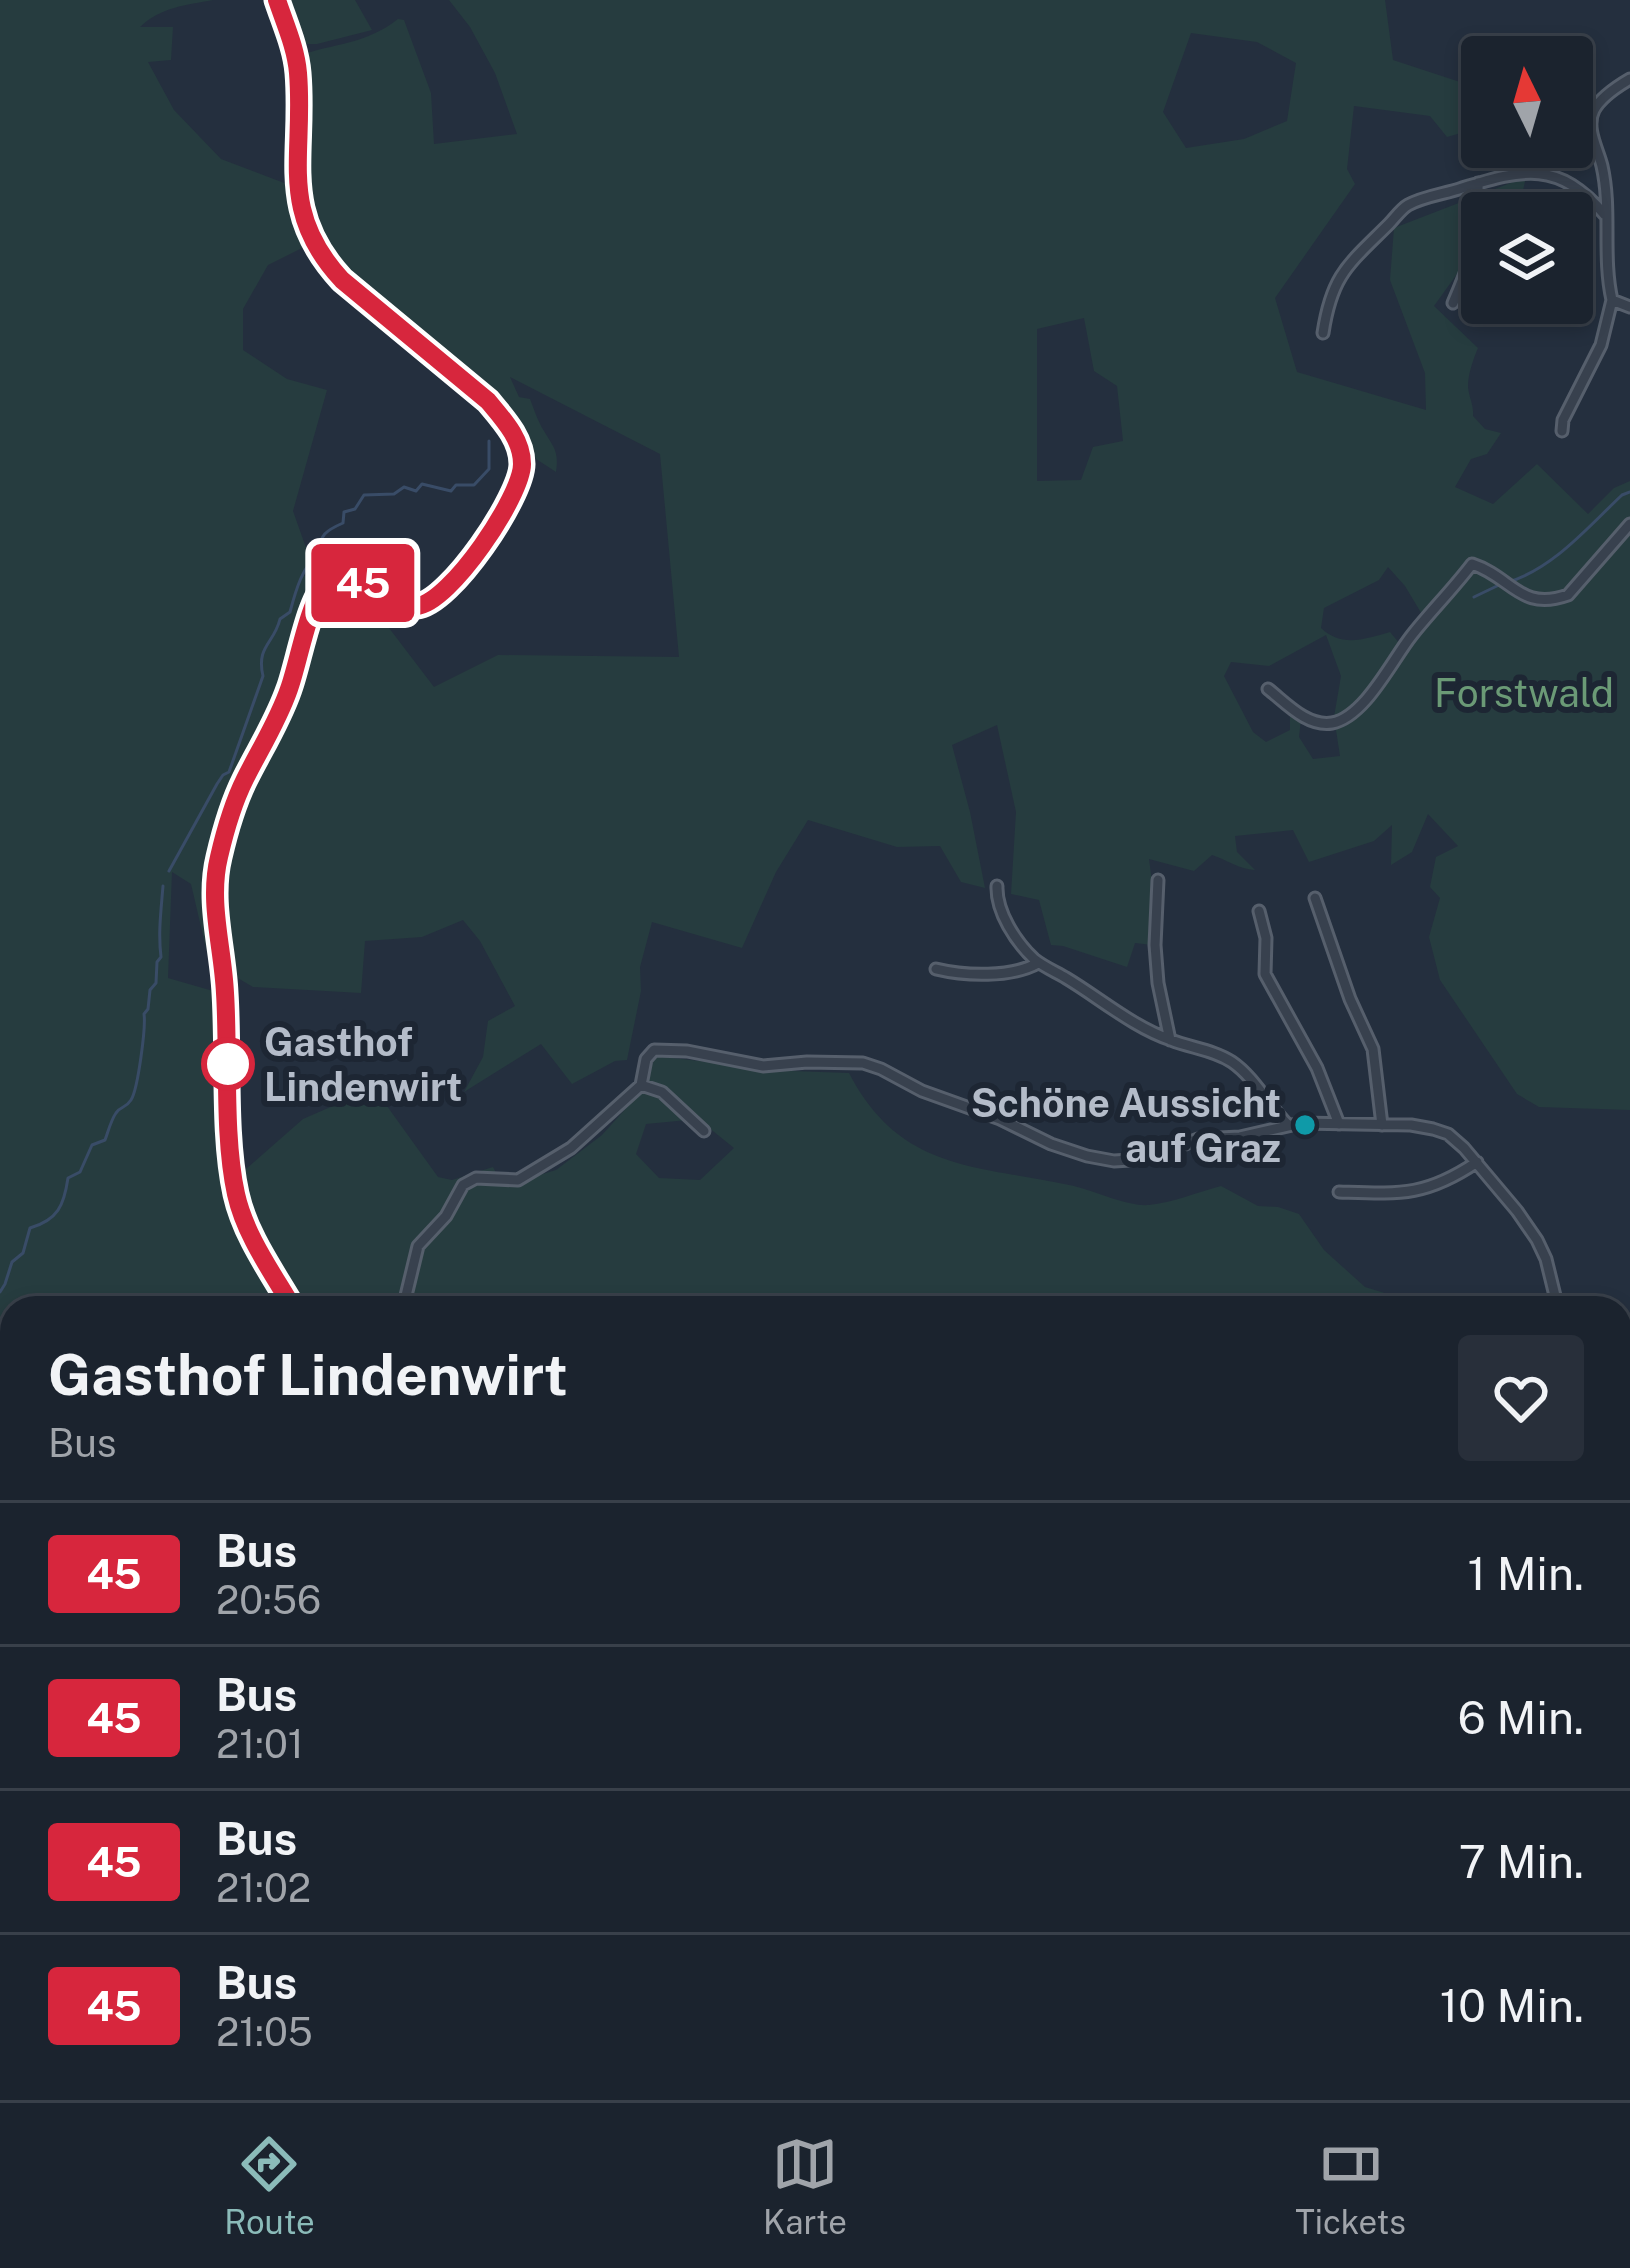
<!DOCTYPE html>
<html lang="de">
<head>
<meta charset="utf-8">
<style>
	body { margin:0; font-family:"Public Sans",sans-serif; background:#282f3a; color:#f1f3f6; height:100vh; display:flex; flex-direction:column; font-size:45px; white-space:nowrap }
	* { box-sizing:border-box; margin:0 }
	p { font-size:39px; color:#a0a4aa }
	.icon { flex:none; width:66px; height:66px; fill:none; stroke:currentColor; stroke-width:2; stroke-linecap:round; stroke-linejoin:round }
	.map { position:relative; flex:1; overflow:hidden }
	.details { position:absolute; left:0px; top:1296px; width:1632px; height:804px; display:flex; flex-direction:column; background:#1b232e; border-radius:36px 36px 0 0; box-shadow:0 6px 18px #0003,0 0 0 3px #39404a }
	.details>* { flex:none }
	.badge { padding:0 24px; border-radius:9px; font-size:42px; line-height:78px }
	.needle { width:78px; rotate:355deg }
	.buttons { position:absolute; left:1461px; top:36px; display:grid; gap:24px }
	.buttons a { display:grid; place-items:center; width:132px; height:132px; border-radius:12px; background:#1b232e; box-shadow:0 6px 18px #0003,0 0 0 3px #39404a; font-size:60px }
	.map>.badge { position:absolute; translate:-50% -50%; box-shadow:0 0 0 6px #fff }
	.round { display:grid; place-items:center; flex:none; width:126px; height:126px; border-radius:12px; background:#282f3a }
	.headline { display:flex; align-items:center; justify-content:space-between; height:204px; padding:0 48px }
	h1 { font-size:57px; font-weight:700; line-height:90px }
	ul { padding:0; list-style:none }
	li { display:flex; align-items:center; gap:36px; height:144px; padding:0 48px; border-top:3px solid #39404a }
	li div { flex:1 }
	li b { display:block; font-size:45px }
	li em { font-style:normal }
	li .badge { min-width:132px; font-weight:700; text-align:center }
	.dock { display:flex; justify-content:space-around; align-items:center; height:168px; border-top:3px solid #39404a; background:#1b232e; font-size:33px; color:#a0a4aa }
	.dock a { display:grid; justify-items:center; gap:6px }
	.dock .active { color:#8bbbb9 }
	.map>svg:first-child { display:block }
</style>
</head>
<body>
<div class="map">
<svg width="1630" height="2100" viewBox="0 0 1630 2100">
	<rect width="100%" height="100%" fill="#242f3e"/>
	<path fill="#263c3f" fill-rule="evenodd" d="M0,0H213C186,5 161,7 140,27H173L171,60L148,62L174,110L221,159L292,186L308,245L268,265L243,309V350L287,379L327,390L293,511L310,559L304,576L341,565L434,687L498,655L679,657L660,454L510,377L519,397L530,399C534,409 538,422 544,431C554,448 559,451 556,472L527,453L516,427L504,409L346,279L317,237L302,190V64L307,53C341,43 369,42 398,19L404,20L431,93L434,144L517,134L495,73L470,27L449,0H1385L1393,60L1460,82L1482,100V127L1447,137L1430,116L1354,106L1347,169L1355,184L1275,298L1297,372L1426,410L1425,373L1390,280L1394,228L1526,177L1518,213H1482V286L1457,274L1434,306L1478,348C1473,360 1468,374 1468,387C1469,398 1474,405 1473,416L1485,429L1501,433L1487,454L1471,459L1455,487L1493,504L1537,464L1588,514L1614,488L1630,481V1110L1539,1107L1517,1094L1440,980L1429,937L1440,898L1430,887L1436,857L1458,846L1428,814L1412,852L1391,865L1392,825L1374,841L1309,862L1293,830L1235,836L1237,852L1255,870C1239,869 1227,860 1212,855L1194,871L1149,859L1152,882V945L1135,943L1127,967L1063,946L1051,945L1039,900L1011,894L1016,812L997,725L952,745L970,812L985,888L961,882L940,846L897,847L808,820L776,872L742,948L652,922L640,967L641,991L627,1060L615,1061L572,1084L541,1044L464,1092L483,1057L488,1021L515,1006L480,941L463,920L422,937L365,941L361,993L253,987L209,961L191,884L172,872L168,978L213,991L229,1184L303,1119L374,1088L438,1177L452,1180L493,1167L503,1186L556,1170L602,1135L648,1084L654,1056L792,1071L849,1073C900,1171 975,1165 1069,1185C1091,1189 1127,1207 1149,1205C1172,1203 1198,1192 1221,1186L1258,1206L1278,1207L1299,1214L1324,1250L1365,1287L1401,1298L1392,1308H1238L1211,1299L1196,1308H12V2088H1506L1484,2100H0ZM1191,33L1257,42L1296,63L1287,121L1244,139L1186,148L1163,112ZM1084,318L1094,371L1117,386L1123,441L1093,447L1081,480L1037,481V329ZM1388,567L1405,586L1423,616L1400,644L1390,632C1365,639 1342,648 1321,628L1324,608L1379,580ZM1326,635L1341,676L1334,717L1340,756L1313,759L1299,737L1301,719L1290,715V730L1266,742L1253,732L1224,676L1231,662L1269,666ZM698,1119L734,1148L700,1180L659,1178L636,1154L646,1124Z
		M281,0H355L372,30L317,44H298Z
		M1620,1743L1630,1750V1878L1620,1884Z
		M1620,1944L1630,1953V2080L1610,2100H1542L1570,2095L1566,2088H1620Z"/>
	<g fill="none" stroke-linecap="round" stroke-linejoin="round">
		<path stroke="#394c67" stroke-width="3" d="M1508,582C1553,569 1589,526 1622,495L1630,492
			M1474,597L1499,585
			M169,871L217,784L223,775L229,772L263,676C256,646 274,644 280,619L290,612C295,593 303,563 320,554C318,535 327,530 343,523L344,512L355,509L364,495L394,494L404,487L416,491L422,484L451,491L456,485H474L489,469V441
			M0,1292L5,1284L12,1262L23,1253L30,1228C58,1220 64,1205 68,1178L80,1172L92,1145L105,1140C108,1132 111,1120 116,1113C122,1105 125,1109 131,1100C138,1089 146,1027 144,1014L148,1009L150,990L156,983L157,962L161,957C158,933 161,911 163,886
			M0,1820L12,1810
			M1620,1841L1630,1840
			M1480,2088L1481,2094"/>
		<defs>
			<path id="minor" d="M277,0C285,24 296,48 298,73C305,156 277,209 342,280L488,401C503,419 522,439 522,464C522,496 450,603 417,606C386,608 355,559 325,586C309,601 298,665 289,689C278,721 260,749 245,779C233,803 225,831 219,857C208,903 223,948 225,993C229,1056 223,1133 236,1194C245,1235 272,1272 293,1308
				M1630,79C1618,86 1601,97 1594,110C1585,128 1598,149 1602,166C1612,210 1602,256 1612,300L1630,307
				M1453,303C1475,252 1479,238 1478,183
				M1323,333C1332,274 1349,264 1389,224C1395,218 1401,209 1408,205C1424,196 1445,194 1462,188C1524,169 1558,160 1605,215
				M1562,431L1563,420L1601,345L1612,300
				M1268,689C1286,703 1307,727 1332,723C1365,717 1392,660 1412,635C1431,611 1453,589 1472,564C1512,577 1520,612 1568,595L1630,524
				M1158,880L1155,945L1158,983L1170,1040
				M997,886C996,912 1016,942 1034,959C1044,967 1056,972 1066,978C1101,999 1133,1027 1171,1040C1191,1048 1214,1050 1232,1062C1254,1077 1269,1106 1288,1125
				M1315,898L1350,999L1373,1049L1382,1125
				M1259,911L1266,938L1265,974L1317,1068L1339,1124
				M936,969C965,976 1011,978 1038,963
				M641,1085L662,1092L704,1131
				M1339,1192C1399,1194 1425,1197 1477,1162
				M403,1308L418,1246L446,1216L463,1185L476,1178L518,1180L571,1148L641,1085L646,1059L654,1050L687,1051L763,1066L807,1062L863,1063L881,1069L922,1091L1000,1119L1051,1144L1087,1156L1114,1161L1147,1159L1198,1139L1240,1137L1301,1123L1411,1125L1433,1129L1448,1134L1464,1148L1517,1211L1537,1240L1546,1259L1558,1308
				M1620,1381L1630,1387
				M582,2088L583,2100
				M1564,2088L1568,2100"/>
		</defs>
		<use href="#minor" stroke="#565f6c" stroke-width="15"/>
		<use href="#minor" stroke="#38414e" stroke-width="9"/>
	</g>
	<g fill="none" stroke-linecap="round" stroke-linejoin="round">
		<defs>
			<path id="line" d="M277,0C285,24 296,48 298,73C305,156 277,210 342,280L488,401C503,419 522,439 522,464C522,496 450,603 417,606C386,608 355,559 325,586C309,601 298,665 289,689C278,721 260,749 245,779C233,803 225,831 219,857C208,902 223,948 225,993C229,1055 223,1135 236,1194C245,1235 272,1272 293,1308"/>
		</defs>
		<use href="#line" stroke="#fff" stroke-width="27"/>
		<use href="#line" stroke="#d7263d" stroke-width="18"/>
	</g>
	<circle fill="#fff" stroke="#d7263d" stroke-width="6" cx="228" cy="1064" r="24"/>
	<circle fill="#0f9aa8" stroke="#1d2633" stroke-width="4.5" cx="1305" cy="1125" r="12"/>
	<g text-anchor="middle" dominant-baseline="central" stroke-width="12" stroke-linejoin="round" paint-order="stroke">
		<g font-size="39" fill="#6b9a76" stroke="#1d2633">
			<text x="1524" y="693">Forstwald</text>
		</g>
		<g font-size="39" font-weight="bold" fill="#b4bcc9" stroke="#1d2633" text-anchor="start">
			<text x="264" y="1042">Gasthof<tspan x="264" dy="45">Lindenwirt</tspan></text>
		</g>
		<g font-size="39" font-weight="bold" fill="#b4bcc9" stroke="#1d2633" text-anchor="end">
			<text x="1281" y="1103">Schöne Aussicht<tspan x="1281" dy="45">auf Graz</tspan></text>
		</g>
	</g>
</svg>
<div class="buttons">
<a><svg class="needle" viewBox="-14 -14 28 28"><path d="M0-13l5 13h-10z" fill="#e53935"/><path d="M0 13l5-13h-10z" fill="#a0a4aa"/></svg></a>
<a><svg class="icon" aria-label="layers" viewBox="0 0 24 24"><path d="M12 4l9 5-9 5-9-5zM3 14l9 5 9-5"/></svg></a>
</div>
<b class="badge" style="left:363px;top:583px;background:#d7263d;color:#fff">45</b>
<section class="details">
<div class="headline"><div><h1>Gasthof Lindenwirt</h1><p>Bus</p></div><a class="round"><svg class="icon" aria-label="heart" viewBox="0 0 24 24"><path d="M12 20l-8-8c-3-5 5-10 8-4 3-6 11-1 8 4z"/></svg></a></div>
<ul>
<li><span class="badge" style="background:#d7263d;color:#fff">45</span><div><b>Bus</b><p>20:56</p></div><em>1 Min.</em></li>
<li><span class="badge" style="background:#d7263d;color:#fff">45</span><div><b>Bus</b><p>21:01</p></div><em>6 Min.</em></li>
<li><span class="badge" style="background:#d7263d;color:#fff">45</span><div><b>Bus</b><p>21:02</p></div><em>7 Min.</em></li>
<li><span class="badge" style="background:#d7263d;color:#fff">45</span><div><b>Bus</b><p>21:05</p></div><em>10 Min.</em></li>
</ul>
</section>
</div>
<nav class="dock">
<a class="active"><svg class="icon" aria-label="directions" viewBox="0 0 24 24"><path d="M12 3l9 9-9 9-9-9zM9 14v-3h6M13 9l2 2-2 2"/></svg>Route</a>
<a><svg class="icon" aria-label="map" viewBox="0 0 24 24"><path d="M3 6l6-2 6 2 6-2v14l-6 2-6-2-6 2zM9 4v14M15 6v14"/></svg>Karte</a>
<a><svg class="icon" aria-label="tickets" viewBox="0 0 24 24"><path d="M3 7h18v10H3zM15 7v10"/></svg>Tickets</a>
</nav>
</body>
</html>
